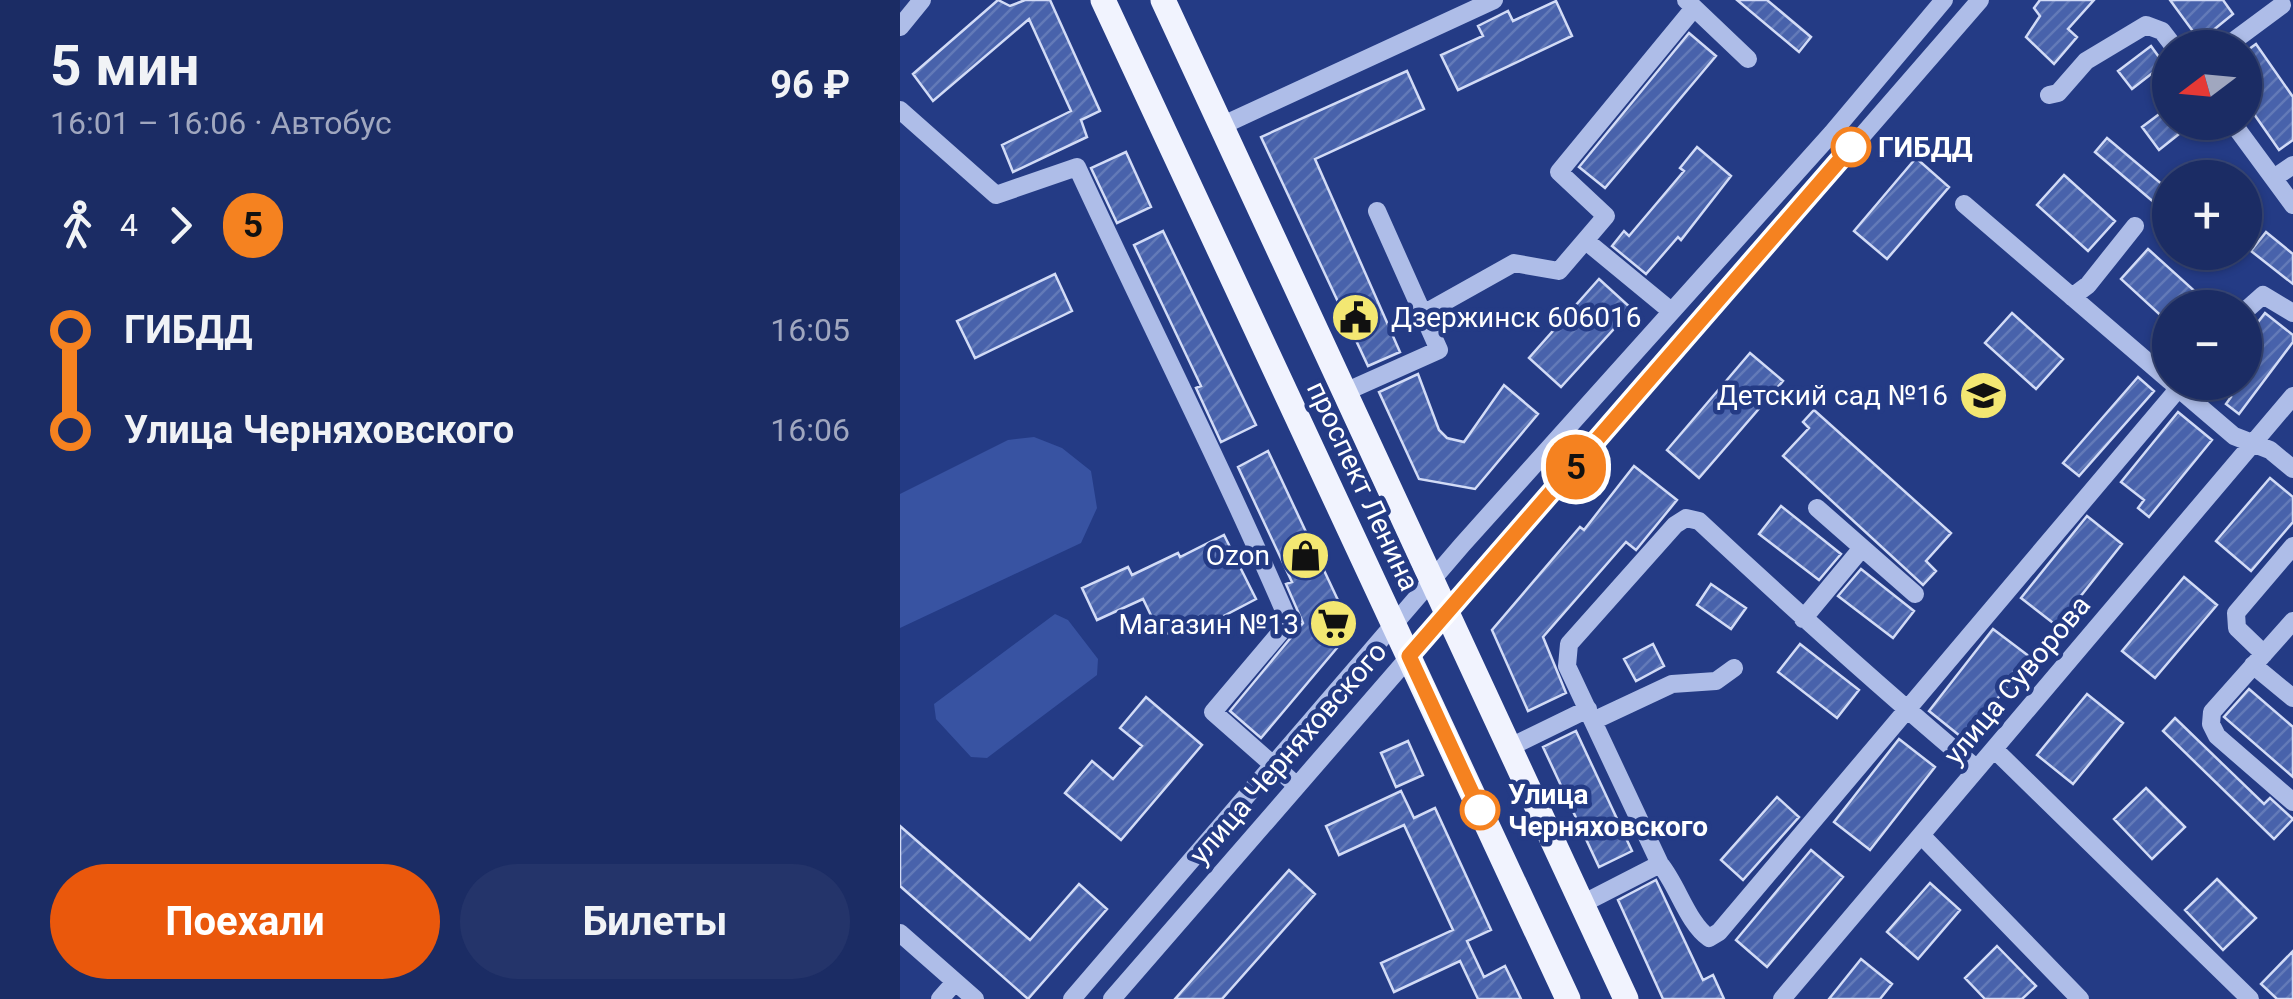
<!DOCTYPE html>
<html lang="ru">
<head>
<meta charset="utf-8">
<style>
	body { margin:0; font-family:Roboto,sans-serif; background:#24346a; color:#f1f3f6; height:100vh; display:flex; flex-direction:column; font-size:38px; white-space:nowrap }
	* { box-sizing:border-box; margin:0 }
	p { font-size:32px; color:#a0a7bf }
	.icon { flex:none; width:55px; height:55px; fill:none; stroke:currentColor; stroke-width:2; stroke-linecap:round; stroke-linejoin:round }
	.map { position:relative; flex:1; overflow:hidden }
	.details { display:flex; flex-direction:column; background:#1b2c64; width:900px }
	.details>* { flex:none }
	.badge { padding:0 20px; border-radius:32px; font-size:35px; line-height:65px }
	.needle { width:65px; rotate:254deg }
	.fabs { position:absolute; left:1252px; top:30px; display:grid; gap:20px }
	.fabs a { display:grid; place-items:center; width:110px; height:110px; border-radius:50%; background:#1b2c64; box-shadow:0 2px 8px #0004,0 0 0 2px #394878; font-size:50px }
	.map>.badge { position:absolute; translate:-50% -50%; box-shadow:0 0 0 5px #fff }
	.legs { display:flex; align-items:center; gap:15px; height:110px; padding:0 50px; font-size:32px }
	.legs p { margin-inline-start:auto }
	.headline { display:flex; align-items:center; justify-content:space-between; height:170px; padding:0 50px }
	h1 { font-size:55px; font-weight:700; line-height:75px }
	.cta { display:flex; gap:20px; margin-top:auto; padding:20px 50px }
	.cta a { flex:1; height:115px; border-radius:60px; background:#ea580c; color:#fff; font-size:40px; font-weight:700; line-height:115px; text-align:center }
	.cta a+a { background:#24346a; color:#f1f3f6 }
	ul { padding:0 50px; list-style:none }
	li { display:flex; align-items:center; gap:35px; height:100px; font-size:38px }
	li i { display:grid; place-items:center; width:15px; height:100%; margin:0 12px; background:currentColor }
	li i::after { content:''; width:25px; height:25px; margin:-12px; border:8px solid; border-radius:50%; background:#1b2c64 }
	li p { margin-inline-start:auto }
	li:first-child i { background:linear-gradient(#0000 50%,currentColor 0) }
	li:last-child i { background:linear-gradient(currentColor 50%,#0000 0) }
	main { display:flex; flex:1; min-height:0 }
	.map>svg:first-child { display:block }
</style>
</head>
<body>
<main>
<section class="details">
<div class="headline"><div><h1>5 мин</h1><p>16:01 – 16:06 · Автобус</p></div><b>96 ₽</b></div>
<div class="legs"><svg class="icon" aria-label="walk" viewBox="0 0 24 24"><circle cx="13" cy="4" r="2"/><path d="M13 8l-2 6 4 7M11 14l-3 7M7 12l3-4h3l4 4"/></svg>4<svg class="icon" aria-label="forward" viewBox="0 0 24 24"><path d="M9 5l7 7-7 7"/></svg><b class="badge" style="background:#f58220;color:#111">5</b></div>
<ul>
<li><i style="color:#f58220"></i><b>ГИБДД</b><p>16:05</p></li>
<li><i style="color:#f58220"></i><b>Улица Черняховского</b><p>16:06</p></li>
</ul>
<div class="cta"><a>Поехали</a><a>Билеты</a></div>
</section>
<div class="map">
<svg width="1393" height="999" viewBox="0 0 1393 999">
	<defs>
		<pattern id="building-hatch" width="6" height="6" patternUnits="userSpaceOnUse" patternTransform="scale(2.5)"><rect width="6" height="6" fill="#4862ab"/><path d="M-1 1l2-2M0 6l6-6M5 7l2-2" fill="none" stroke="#637ab8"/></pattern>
	</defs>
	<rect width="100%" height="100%" fill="#243b85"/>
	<path fill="#3853a2" d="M134,437L162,448L191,471L197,508L181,543L0,628V494L108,440Z
		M155,614L168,620L198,659L197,675L87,758L71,757L36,719L34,704Z"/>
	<path fill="url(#building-hatch)" stroke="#d2dbf6" stroke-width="2.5" d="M98,0L110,6L125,0H150L200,111L181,120L187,137L113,172L102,145L171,111L129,19L33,101L13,74Z
		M837,0H867L911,37L899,52Z
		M1140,0H1194L1168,29L1177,37L1154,64L1126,37L1140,16L1134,8Z
		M1270,0H1323L1333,14L1300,41Z
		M656,1L672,36L558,90L541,55L583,36L578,26L608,11L613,21Z
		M789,33L816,56L705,188L679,167Z
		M1356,44L1393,97V140L1379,150L1345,101V52Z
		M1251,46L1264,64L1232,89L1218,71Z
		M507,71L524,109L415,159L500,352L468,366L361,137Z
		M1262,112L1279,134L1259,150L1242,127Z
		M1207,138L1270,191V216L1195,152Z
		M797,147L831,176L781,240L778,237L746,274L712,246L724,231L729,236L784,171L780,168Z
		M226,152L251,207L217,223L191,168Z
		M1016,158L1049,187L987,259L954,231Z
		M1164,175L1215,221L1188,251L1137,205Z
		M263,231L356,425L321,442L296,388L301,386L234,245Z
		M1366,232L1393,254V284L1351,251Z
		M1248,249L1299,295L1288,308H1270V324L1221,279Z
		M155,274L172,311L75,358L57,321Z
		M699,279L732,309L661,387L629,358Z
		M1112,313L1163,359L1136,389L1085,343Z
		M1365,313L1393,335V342L1339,414L1326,404L1331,397L1312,382H1345V339Z
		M850,353L883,381L799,478L767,450Z
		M518,374L539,430L547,438L564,442L604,385L638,414L575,489L519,479L479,392Z
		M1238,377L1254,391L1179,476L1163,463Z
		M914,410L1051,533L1026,561L1036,571L1023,585L883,456L909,428L903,422Z
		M1278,412L1312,440L1249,517L1238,508L1244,500L1221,482Z
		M368,451L452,630L361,738L330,711L403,623L386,584L392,582L338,467Z
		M734,466L777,500L736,550L726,542L643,637L666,693L628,711L592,630L680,527L684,530Z
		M1370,478L1393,497V522L1351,571L1316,541Z
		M881,506L941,554L919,580L859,534Z
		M1187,516L1222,544L1157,626L1121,598Z
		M324,535L356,599L293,632L289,624L261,636L243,599L197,620L182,588L228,567L232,575L278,553L280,557Z
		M961,569L1014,611L993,638L938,596Z
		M1284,577L1317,605L1255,678L1222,651Z
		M811,584L846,608L831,629L797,605Z
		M1093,629L1130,657L1065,740L1029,711Z
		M753,644L764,666L736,681L724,659Z
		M900,644L959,690L937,718L878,672Z
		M1349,689L1393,727V777L1324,717Z
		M1187,694L1223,723L1173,784L1137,755Z
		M246,697L302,745L221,840L165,793L192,761L213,779L242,746L220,728Z
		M1275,718L1364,804L1370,798L1393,819L1374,839L1263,731Z
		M676,731L732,851L699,867L643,747Z
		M999,739L1035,767L970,850L934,822Z
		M508,741L523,775L496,787L481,753Z
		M1246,788L1285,827L1252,859L1214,819Z
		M501,791L514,818L535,808L591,930L567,941L584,977L605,966L621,999H578L560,961L494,992L481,963L553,930L504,825L439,855L426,826Z
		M877,797L899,817L843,880L821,860Z
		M0,826L130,940L179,884L207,909L128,999L0,886Z
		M911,850L943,877L867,967L836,940Z
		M389,870L415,894L322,999H275Z
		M1317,879L1356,918L1323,950L1285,910Z
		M756,880L803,980L813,975L824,999H763L718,900Z
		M1030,883L1060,910L1018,959L987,932Z
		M1097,946L1136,986L1122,999H1085L1065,978Z
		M1393,951V999H1377L1361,984Z
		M961,959L992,984L980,999H929Z"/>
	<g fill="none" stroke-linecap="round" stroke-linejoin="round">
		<path stroke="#aebde8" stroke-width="18" d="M786,0L848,59
			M0,27L22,0
			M1324,48L1382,5
			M1149,95L1158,93L1186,61L1246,25L1262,31L1275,48
			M0,110L96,195L177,167C247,319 323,468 389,622L313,712L396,785
			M1332,122L1393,205
			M321,126L594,0
			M1374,178L1393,165
			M1064,204L1270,381
			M686,241L771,311
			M1172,297L1188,285L1235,226
			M1345,311L1363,295L1393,313
			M523,314L614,263L659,271L706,216L659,172L794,8
			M1272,383L1334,436L1370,450L1393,469
			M445,392L539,350L477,211
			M917,508L1015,594
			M903,619L962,548
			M1393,621L1312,712L1311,724L1317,736L1393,802
			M1364,654L1337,628L1336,613L1393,546
			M1353,665L1393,698
			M693,721L772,684L816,681L834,668
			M610,747L688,709
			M1094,749L1350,999
			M1077,769C982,689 890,606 799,521L786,518L775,525L669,644L667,666L760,864C778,886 787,922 809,938L819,932L1284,382
			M1021,835L1180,999
			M682,904L760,864
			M0,933L75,999
			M40,999L55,982
			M172,999L562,545L932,133L1044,0
			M212,999L1080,0
			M882,999L1393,396"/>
		<path stroke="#f1f3fe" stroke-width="25" d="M203,0L668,999
			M263,0L726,999"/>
	</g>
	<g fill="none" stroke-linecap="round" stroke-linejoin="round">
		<defs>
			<path id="line-1" d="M580,810L509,656L951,147"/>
		</defs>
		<use href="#line-1" stroke="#fff" stroke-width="22"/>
		<use href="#line-1" stroke="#f58220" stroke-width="15"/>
	</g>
	<defs>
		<symbol id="civic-disc" viewBox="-11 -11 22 22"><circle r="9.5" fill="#f3e772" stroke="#243b85"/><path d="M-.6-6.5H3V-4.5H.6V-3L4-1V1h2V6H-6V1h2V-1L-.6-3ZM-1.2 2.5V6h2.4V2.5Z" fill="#111"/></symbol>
		<symbol id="school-disc" viewBox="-11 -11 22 22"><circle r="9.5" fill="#f3e772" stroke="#243b85"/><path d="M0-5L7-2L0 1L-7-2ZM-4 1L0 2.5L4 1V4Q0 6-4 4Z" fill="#111"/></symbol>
		<symbol id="shop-disc" viewBox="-11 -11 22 22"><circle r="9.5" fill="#f3e772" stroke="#243b85"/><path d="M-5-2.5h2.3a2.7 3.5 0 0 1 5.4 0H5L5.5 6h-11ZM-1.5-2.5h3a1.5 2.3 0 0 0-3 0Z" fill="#111"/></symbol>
		<symbol id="supermarket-disc" viewBox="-11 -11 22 22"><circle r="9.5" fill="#f3e772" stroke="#243b85"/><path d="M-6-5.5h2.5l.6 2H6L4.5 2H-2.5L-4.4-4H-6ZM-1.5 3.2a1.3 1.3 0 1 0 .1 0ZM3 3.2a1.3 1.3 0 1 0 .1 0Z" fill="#111"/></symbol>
	</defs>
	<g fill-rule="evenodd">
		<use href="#civic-disc" x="428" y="290" width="55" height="55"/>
		<use href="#school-disc" x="1056" y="368" width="55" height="55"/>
		<use href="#shop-disc" x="378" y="528" width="55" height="55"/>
		<use href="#supermarket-disc" x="406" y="596" width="55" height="55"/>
	</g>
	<g fill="#fff" stroke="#f58220" stroke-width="5">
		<circle cx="951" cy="147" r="18"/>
		<circle cx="580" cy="810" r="18"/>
	</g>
	<g text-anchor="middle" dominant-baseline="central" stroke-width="9" stroke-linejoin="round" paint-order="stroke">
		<g font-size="28" font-weight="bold" fill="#fff" stroke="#243b85" text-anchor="start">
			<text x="978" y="147">ГИБДД</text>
			<text x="608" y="794">Улица<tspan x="608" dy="32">Черняховского</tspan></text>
		</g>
		<g font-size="28" fill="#fff" stroke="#243b85" text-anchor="end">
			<text x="491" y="317" text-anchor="start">Дзержинск 606016</text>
			<text x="1048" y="395">Детский сад №16</text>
			<text x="370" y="555">Ozon</text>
			<text x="399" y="624">Магазин №13</text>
		</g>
		<g font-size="28" fill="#fff" stroke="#243b85">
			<text transform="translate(463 486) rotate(65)">проспект Ленина</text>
			<text transform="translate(1117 680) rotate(-50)">улица Суворова</text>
			<text transform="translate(388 753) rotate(-49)">улица Черняховского</text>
		</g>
	</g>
</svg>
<div class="fabs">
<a><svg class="needle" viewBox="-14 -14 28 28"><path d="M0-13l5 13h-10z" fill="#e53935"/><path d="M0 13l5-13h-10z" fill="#a0a7bf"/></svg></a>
<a>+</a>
<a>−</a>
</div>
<b class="badge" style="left:676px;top:467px;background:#f58220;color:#111">5</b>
</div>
</main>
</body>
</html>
